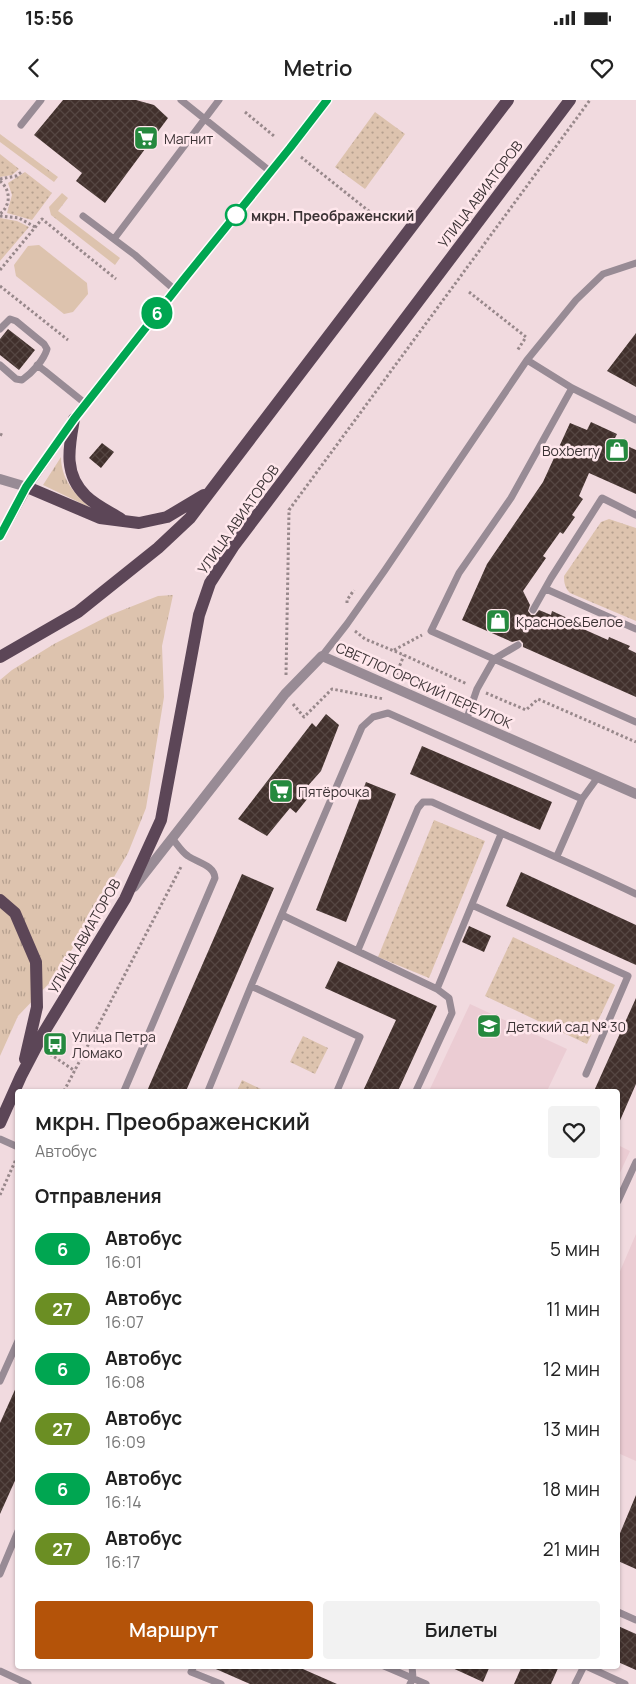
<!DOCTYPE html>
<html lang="ru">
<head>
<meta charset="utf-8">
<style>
	body { margin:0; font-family:Manrope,sans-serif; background:#f2f2f2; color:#222; height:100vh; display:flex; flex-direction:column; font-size:19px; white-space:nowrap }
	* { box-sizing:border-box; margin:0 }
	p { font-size:16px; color:#767676 }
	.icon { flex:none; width:28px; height:28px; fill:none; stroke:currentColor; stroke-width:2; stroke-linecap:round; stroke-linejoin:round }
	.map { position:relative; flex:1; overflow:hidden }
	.side { position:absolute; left:15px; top:989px; width:605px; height:580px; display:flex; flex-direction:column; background:#fff; border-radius:5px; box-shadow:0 1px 4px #0004 }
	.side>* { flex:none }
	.badge { padding:0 10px; border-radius:16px; font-size:18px; line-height:32px }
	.map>.badge { position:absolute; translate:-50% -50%; box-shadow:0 0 0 2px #fff }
	h2 { padding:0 20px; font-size:19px; line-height:45px }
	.round { display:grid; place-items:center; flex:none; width:52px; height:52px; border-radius:5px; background:#f2f2f2 }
	.headline { display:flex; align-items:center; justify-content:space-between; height:85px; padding:0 20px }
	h1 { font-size:24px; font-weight:600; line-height:38px }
	.cta { display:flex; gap:10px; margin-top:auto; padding:10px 20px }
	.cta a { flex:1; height:58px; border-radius:5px; background:#b45309; color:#fff; font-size:20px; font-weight:600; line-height:58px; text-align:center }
	.cta a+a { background:#f2f2f2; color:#222 }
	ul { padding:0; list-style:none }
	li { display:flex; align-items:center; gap:15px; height:60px; padding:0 20px }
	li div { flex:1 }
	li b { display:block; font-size:19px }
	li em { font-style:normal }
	li .badge { min-width:55px; font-weight:700; text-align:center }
	.status { display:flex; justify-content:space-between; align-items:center; height:35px; padding:0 25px; background:#fff; direction:ltr }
	.status svg { height:14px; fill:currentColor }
	header { display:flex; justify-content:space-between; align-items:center; height:65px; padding:0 20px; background:#fff; font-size:22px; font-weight:600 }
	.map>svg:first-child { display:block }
</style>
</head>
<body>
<div class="status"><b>15:56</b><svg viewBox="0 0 49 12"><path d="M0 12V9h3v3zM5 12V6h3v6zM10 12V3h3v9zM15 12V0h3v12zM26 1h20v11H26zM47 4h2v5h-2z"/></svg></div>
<header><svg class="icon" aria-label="back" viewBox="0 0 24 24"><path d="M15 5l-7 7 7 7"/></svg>Metrio<svg class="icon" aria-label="heart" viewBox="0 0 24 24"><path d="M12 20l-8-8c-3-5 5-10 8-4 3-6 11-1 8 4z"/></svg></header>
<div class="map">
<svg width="636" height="1584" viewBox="0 0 636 1584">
	<defs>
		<pattern id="grass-tufts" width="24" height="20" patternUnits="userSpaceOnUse" patternTransform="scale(1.25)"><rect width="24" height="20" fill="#ddc3ae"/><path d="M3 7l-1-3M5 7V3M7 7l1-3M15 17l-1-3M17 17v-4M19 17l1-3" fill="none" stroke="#b49f8e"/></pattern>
		<pattern id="park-dots" width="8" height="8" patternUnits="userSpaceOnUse" patternTransform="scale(1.25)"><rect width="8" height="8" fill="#ddc3ae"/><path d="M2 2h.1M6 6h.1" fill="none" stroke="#b49f8e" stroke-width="1.8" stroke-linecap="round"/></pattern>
		<pattern id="building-cross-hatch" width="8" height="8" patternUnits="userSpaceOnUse" patternTransform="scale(1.25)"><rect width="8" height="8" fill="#41302c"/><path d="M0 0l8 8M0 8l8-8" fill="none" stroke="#554642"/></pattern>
	</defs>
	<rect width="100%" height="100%" fill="#f1dadf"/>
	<path fill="#ebccd3" d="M470,904L567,949L547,991H429Z
		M618,1045L630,1051L618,1077Z
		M636,1134V1361L618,1353V1176Z"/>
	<path fill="url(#grass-tufts)" d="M0,34L58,77L54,82L0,42Z
		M62,93L68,98L58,111L120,158L115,165L51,115L49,107Z
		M61,357C61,379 75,395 91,408L43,385Z
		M173,495L162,546L164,597L146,708L128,753L57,875L18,916L0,956V580L12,570L54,544L110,515L158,496Z"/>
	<path fill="url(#park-dots)" d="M375,12L405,34L365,89L335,67Z
		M0,54L19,69L12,75L0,77Z
		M25,72L52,93L32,120L7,113L12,95L8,83Z
		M0,118L17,121L29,127L0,161Z
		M609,419L636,428V521L570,493C565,488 564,483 564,476L601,422Z
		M434,720L485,741L429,878L378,857Z
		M513,837L615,885L587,944L485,896Z
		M303,936L328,948L315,974L290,962Z
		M242,980L263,990V991H237Z"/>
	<path fill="#ddc3ae" d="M39,145L87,183L88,194L73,212L64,214L16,176L14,165L28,146Z"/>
	<path fill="url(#building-cross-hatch)" d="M63,0H136L154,5L168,18L105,103L76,81L82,73L34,35Z
		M8,229L35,250L19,270L0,255V239Z
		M636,233V287L607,271Z
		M591,322L617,334L614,340L636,350V394L589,373L579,396L583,399L572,415L575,417L563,434L560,432L543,456L546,458L523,491L530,505L528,511L531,515H535L539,510L551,515L552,511L574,521L572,524L608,540L609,537L630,546L628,549L636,553V597L523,547V543L520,540L512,542L462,520L487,464L543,382L570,323L587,330Z
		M102,343L114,352L101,368L89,358Z
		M326,614L339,625L321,671L306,688L312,693L296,713L290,708L267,736L238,719L312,623L316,627Z
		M422,646L552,702L540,730L410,674Z
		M366,682L396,694L346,822L316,810Z
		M521,772L636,825V865L506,806Z
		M242,774L274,788L186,991H147Z
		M469,826L491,836L484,852L462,842Z
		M338,861L437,906L398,991H363L396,920L325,888Z
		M636,898V984L618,1025V991H594Z
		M18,1283V1374L0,1414V1323Z
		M636,1395V1469L618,1461V1438Z
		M618,1526L636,1534V1570L618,1562Z
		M209,1566H296L337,1584H250Z
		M448,1566H490L483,1582Z
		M522,1566H559L551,1584H514Z"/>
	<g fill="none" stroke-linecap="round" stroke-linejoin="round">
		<path stroke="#98888b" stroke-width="3" stroke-dasharray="2.5 2.5" stroke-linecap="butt" d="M245,12L274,36
			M301,57L370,112
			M0,79L16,76L23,71
			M0,81C11,90 11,105 0,114
			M0,116L19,118L35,127
			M0,170L42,119L116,179
			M0,186L68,240
			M469,192L526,237L517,251
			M0,334L4,336
			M347,503V500L354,490
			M355,531L365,539L404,555L467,584
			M394,550L422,535
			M286,575L289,410L590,0
			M396,575L404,555
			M486,593L526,610L538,599L636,642
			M293,604L304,617L332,589L384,599
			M50,954L75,971
			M64,991L182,765
			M0,1095L17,1057"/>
		<path stroke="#988b95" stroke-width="7" d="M181,0L271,72
			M21,25L41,0
			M83,116L135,155L175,190
			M114,139L219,0
			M0,229L10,219L16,221L44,244L47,249C44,260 32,273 22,280L16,279L0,265
			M527,260L572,288L636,320
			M37,265L45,271L86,304
			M572,288L511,398L459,473L431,531L636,622
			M546,489L636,529
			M533,510L551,478L602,398L636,415
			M322,556L347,524L385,470L527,260L576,200L603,174L636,163
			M467,618L477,589L494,559L518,545
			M557,756L582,699L598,677
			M472,805L628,876L586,974
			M282,815L437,889L449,898L452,913L416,991
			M358,850L418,708L423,702H432C500,733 569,762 636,794
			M251,886L360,937L337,991
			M437,889L501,734
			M124,991L215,778C214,765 198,763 188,756C182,752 177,744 172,738
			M208,991L251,886L362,627L373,617L388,613L582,699
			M0,1039L18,1047
			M618,1101L636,1062
			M0,1281L18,1241
			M0,1474L18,1431
			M618,1512L636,1520
			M194,1566L191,1572L221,1584
			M384,1566L426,1584
			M586,1566L625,1584
			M0,1571L28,1584
			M410,1584L413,1578L412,1566
			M575,1584L584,1566"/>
		<path stroke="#988b95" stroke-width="10" d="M0,379L27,387
			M0,436L27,387L76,316L184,179L290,48L327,0
			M134,787L285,594L322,556L636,694"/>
		<path stroke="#5c4657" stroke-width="12" d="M74,319C69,347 63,374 86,396C95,405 110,412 121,419
			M27,387L100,418L139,423L167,417L204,395
			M0,557L78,512L158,448L190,418L508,0
			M0,800L15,813L36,862L37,907L25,959
			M0,1023L21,976L44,932L125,799L161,720L199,515L210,483L233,447L570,0"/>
	</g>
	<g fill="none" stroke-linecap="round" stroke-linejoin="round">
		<defs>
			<path id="line" d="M0,436L26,387L74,319L184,179L290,48L327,0"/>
		</defs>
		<use href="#line" stroke="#fff" stroke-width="11"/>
		<use href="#line" stroke="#00a651" stroke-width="8"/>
	</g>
	<defs>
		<symbol id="supermarket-square" viewBox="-11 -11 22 22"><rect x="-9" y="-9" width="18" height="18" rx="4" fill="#25893e" stroke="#ffe7ec"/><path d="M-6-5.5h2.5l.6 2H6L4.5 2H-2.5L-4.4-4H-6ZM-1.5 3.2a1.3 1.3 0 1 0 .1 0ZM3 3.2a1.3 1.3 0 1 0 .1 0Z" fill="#fff"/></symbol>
		<symbol id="shop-square" viewBox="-11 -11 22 22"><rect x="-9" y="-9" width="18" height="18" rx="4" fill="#25893e" stroke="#ffe7ec"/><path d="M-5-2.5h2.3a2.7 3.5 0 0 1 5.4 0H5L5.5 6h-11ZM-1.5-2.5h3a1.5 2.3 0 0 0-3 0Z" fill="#fff"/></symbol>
		<symbol id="school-square" viewBox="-11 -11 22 22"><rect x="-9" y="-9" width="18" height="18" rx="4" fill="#25893e" stroke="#ffe7ec"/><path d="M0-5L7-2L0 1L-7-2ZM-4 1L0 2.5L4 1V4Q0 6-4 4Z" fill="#fff"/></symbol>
		<symbol id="bus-square" viewBox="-11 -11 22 22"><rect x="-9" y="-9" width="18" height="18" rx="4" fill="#25893e" stroke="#ffe7ec"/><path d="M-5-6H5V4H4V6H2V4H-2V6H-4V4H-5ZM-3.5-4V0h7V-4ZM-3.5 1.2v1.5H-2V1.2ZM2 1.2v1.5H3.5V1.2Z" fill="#fff"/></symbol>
	</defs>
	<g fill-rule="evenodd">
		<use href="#supermarket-square" x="132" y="24" width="28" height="28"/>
		<use href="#shop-square" x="603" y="336" width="28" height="28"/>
		<use href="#shop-square" x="484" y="507" width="28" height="28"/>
		<use href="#supermarket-square" x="267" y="677" width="28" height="28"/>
		<use href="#school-square" x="475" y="912" width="28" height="28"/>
		<use href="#bus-square" x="41" y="930" width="28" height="28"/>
	</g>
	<circle fill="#fff" stroke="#00a651" stroke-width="2.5" cx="236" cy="115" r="10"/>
	<g text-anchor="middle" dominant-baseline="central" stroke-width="5" stroke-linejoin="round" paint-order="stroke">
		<g font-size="14" fill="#3c3335" stroke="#ffe7ec" text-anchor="start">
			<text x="164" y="38">Магнит</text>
			<text x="600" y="350" text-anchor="end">Boxberry</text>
			<text x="516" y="521">Красное&amp;Белое</text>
			<text x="298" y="691">Пятёрочка</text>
			<text x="506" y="926">Детский сад № 30</text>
			<text x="72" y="936">Улица Петра<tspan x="72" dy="16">Ломако</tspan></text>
		</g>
		<g font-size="14" fill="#3c3335" stroke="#ffe7ec">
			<text transform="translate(480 94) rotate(-53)">УЛИЦА АВИАТОРОВ</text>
			<text transform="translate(238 419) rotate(-55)">УЛИЦА АВИАТОРОВ</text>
			<text transform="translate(424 585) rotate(24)">СВЕТЛОГОРСКИЙ ПЕРЕУЛОК</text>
			<text transform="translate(84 836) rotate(-60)">УЛИЦА АВИАТОРОВ</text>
		</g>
		<g font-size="14" font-weight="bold" fill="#3c3335" stroke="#ffe7ec" text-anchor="start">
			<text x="251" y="115">мкрн. Преображенский</text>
		</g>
	</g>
</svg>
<b class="badge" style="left:157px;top:213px;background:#00a651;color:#fff">6</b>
<section class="side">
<div class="headline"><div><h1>мкрн. Преображенский</h1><p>Автобус</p></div><a class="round"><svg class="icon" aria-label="heart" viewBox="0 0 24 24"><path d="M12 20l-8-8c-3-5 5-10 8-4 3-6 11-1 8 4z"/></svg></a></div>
<h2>Отправления</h2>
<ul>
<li><span class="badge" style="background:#00a651;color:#fff">6</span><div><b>Автобус</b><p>16:01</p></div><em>5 мин</em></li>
<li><span class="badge" style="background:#6b8e23;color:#fff">27</span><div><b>Автобус</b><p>16:07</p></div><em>11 мин</em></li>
<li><span class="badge" style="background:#00a651;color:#fff">6</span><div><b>Автобус</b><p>16:08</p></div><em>12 мин</em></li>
<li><span class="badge" style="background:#6b8e23;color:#fff">27</span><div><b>Автобус</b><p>16:09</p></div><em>13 мин</em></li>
<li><span class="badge" style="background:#00a651;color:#fff">6</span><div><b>Автобус</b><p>16:14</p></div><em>18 мин</em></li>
<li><span class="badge" style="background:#6b8e23;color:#fff">27</span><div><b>Автобус</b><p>16:17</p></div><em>21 мин</em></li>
</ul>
<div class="cta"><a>Маршрут</a><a>Билеты</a></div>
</section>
</div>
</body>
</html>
